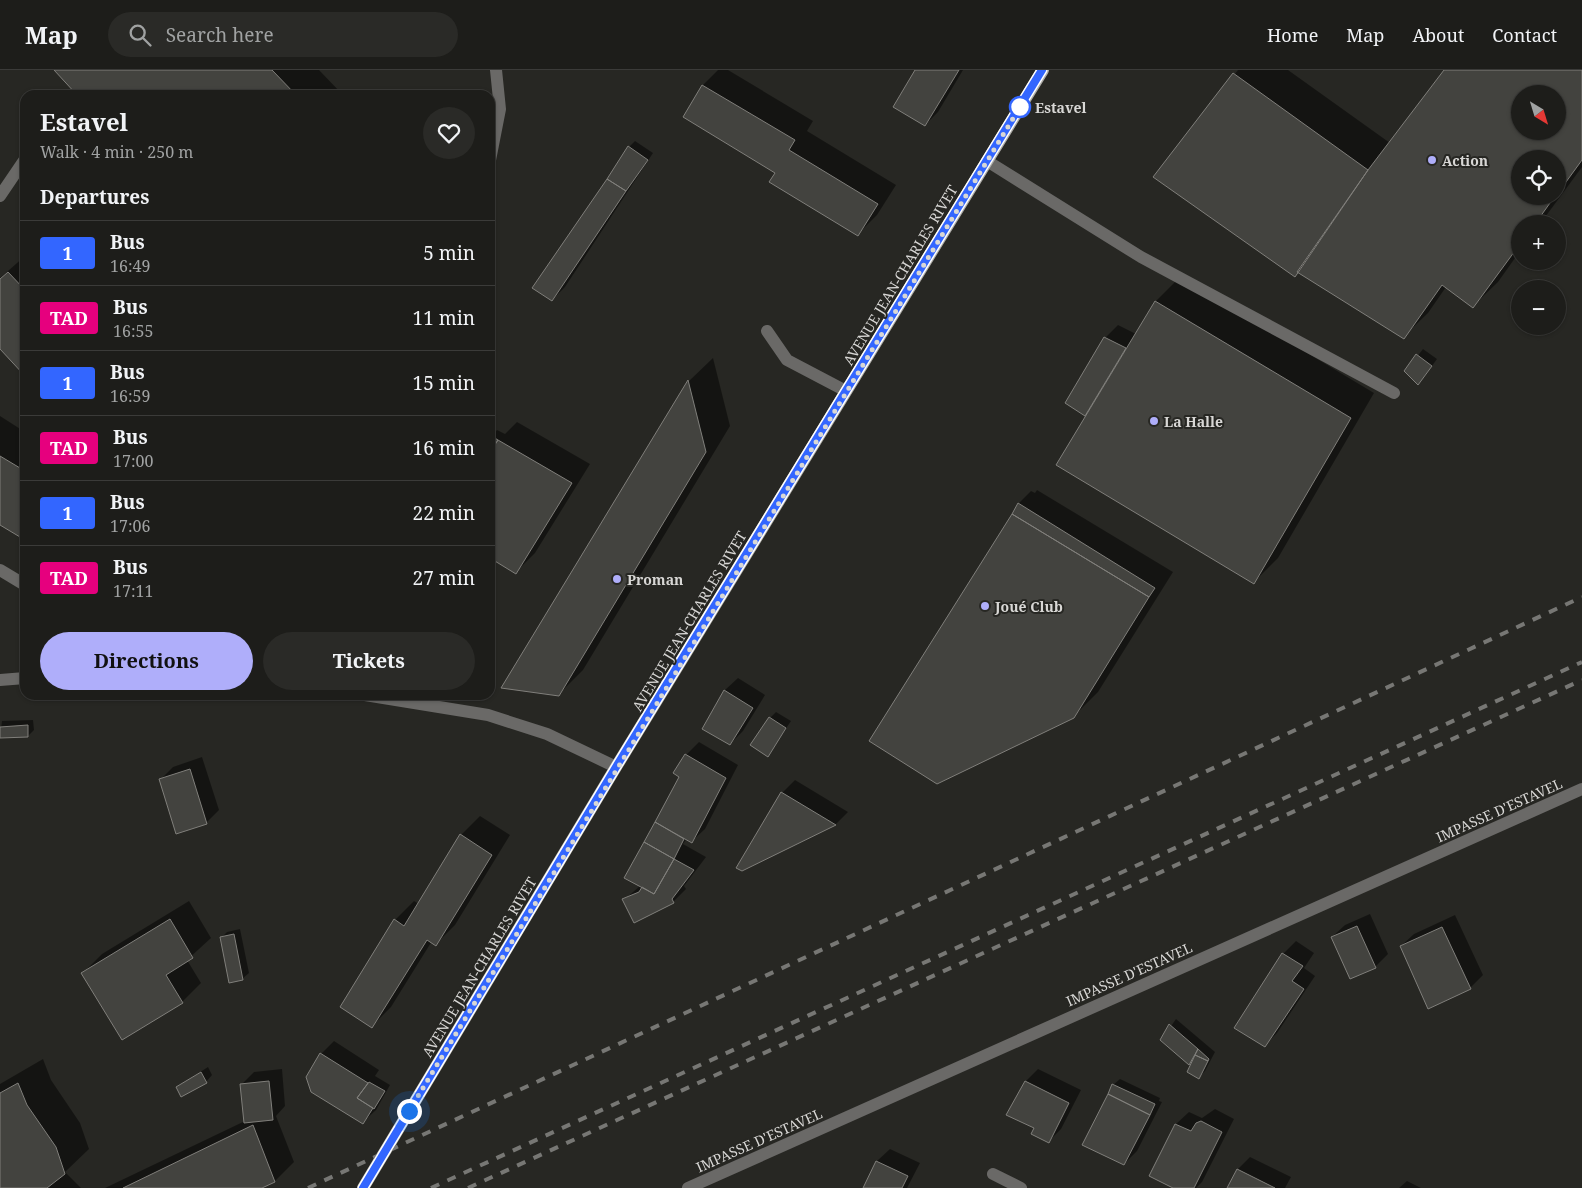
<!DOCTYPE html>
<html lang="en">
<head>
<meta charset="utf-8">
<style>
	body { margin:0; font-family:"Noto Serif",serif; background:#2a2a27; color:#f1f3f6; height:100vh; display:flex; flex-direction:column; font-size:19px; white-space:nowrap }
	* { box-sizing:border-box; margin:0 }
	p { font-size:16px; color:#a0a2a2 }
	.icon { flex:none; width:28px; height:28px; fill:none; stroke:currentColor; stroke-width:2; stroke-linecap:round; stroke-linejoin:round }
	.map { position:relative; flex:1; overflow:hidden }
	.side { position:absolute; left:20px; top:20px; width:475px; height:610px; display:flex; flex-direction:column; background:#1d1d1a; border-radius:15px; box-shadow:0 1px 4px #0004,0 0 0 1px #3b3b39 }
	.side>* { flex:none }
	.badge { padding:0 10px; border-radius:4px; font-size:18px; line-height:32px }
	.needle { width:32px; rotate:142deg }
	.fabs { position:absolute; left:1511px; top:15px; display:grid; gap:10px }
	.fabs a { display:grid; place-items:center; width:55px; height:55px; border-radius:50%; background:#1d1d1a; box-shadow:0 1px 4px #0004,0 0 0 1px #3b3b39; font-size:25px }
	.you { position:absolute; width:25px; height:25px; margin:-12px; border:4px solid #fff; border-radius:50%; background:#1a73e8; box-shadow:0 0 0 8px #1a73e833 }
	.map>.badge { position:absolute; translate:-50% -50%; box-shadow:0 0 0 2px #fff }
	h2 { padding:0 20px; font-size:19px; line-height:45px }
	.round { display:grid; place-items:center; flex:none; width:52px; height:52px; border-radius:26px; background:#2a2a27 }
	.summary { display:flex; align-items:center; justify-content:space-between; height:85px; padding:0 20px }
	h1 { font-size:24px; font-weight:700; line-height:38px }
	.action { display:flex; gap:10px; margin-top:auto; padding:10px 20px }
	.action a { flex:1; height:58px; border-radius:30px; background:#afaefa; color:#111; font-size:20px; font-weight:700; line-height:58px; text-align:center }
	.action a+a { background:#2a2a27; color:#f1f3f6 }
	ul { padding:0; list-style:none }
	li { display:flex; align-items:center; gap:15px; height:65px; padding:0 20px; border-top:1px solid #3b3b39 }
	li div { flex:1 }
	li b { display:block; font-size:19px }
	li em { font-style:normal }
	li .badge { min-width:55px; font-weight:700; text-align:center }
	header { display:flex; align-items:center; gap:30px; box-sizing:border-box; height:70px; padding:0 25px; background:#1d1d1a; border-bottom:1px solid #3b3b39 }
	header strong { font-size:24px }
	nav { display:flex; gap:28px; margin-inline-start:auto; font-size:18px }
	.search { width:350px; height:45px; background:#2a2a27; display:flex; align-items:center; gap:12px; box-sizing:border-box; padding:0 18px; border-radius:28px; color:#a0a2a2; font-size:19px }
	.map>svg:first-child { display:block }
</style>
</head>
<body>
<header>
<strong>Map</strong>
<div class="search"><svg class="icon" aria-label="search" viewBox="0 0 24 24"><circle cx="10" cy="10" r="6"/><path d="M15 15l6 6"/></svg>Search here</div>
<nav><a>Home</a><a>Map</a><a>About</a><a>Contact</a></nav>
</header>
<div class="map">
<svg width="1582" height="1118" viewBox="0 0 1582 1118">
	<rect width="100%" height="100%" fill="#272723"/>
	<path fill="#0007" fill-rule="evenodd" d="M55,0H319L343,25H79Z
		M718,0H728L813,51L807,61L896,115L877,145L858,164L777,103L685,46L703,15Z
		M917,0H963L938,42L925,55Z
		M1238,0H1288L1390,73L1445,0H1582V97L1540,154H1520V181L1498,212L1473,236L1446,217L1428,243L1403,267L1154,107ZM1520,24H1558V61H1520ZM1520,89H1558V126H1520Z
		M635,71L653,83L565,217L552,230L629,77Z
		M25,186V305L0,277V208Z
		M1180,207L1374,323L1278,488L1254,512L1090,339L1085,344L1105,268L1118,255L1136,264L1156,231Z
		M1423,279L1437,289L1424,307L1406,301Z
		M713,288L730,356L583,600L558,625L503,617L689,311Z
		M0,346L25,362V468L0,453Z
		M517,352L590,394L535,483L516,502L490,487V368L497,360L505,364Z
		M1037,420L1173,502L1098,622L1073,647L1019,433L1031,421L1035,423Z
		M738,608L765,625L743,661L730,674L704,659L725,620Z
		M776,642L791,651L768,685L770,648Z
		M33,650L34,660L28,666L0,667L2,651Z
		M699,672L738,695L705,759L692,771L687,768L683,774L706,787L684,816L686,819L673,832L624,830L641,815L656,753L681,706L686,685Z
		M202,687L219,740L206,753L160,710L173,697Z
		M795,710L848,742L836,754L742,800L738,798L782,723Z
		M480,746L510,765L455,855L436,874L432,871L391,937L372,956L395,850L414,831L419,834L461,765Z
		M189,831L211,868L187,890L201,913L182,932L83,903L102,884Z
		M1370,844L1388,884L1375,897L1332,867L1345,855Z
		M1455,845L1483,905L1470,918L1401,876L1414,864Z
		M240,859L249,903L242,909L221,868L227,862Z
		M1296,871L1314,883L1304,898L1315,906L1277,963L1265,975L1235,958L1283,884Z
		M1176,949L1215,982L1205,1001L1199,1007L1191,995L1162,969Z
		M334,971L379,1000L375,1006L390,1015L376,1040L363,1052L321,984Z
		M43,989L51,1010L80,1053L89,1079L65,1102L81,1118H0V1014Z
		M208,997L212,1005L206,1012L177,1017Z
		M282,999L285,1036L276,1046L294,1092L275,1111L259,1118H105L245,1051L241,1015L254,1002Z
		M1038,999L1081,1020L1061,1059L1049,1071L1036,1057L1008,1044L1026,1011Z
		M1120,1009L1160,1028L1159,1031L1162,1032L1137,1081L1124,1094L1113,1015Z
		M1215,1039L1234,1049L1202,1112L1196,1118H1176L1151,1106L1176,1054L1189,1042L1202,1048Z
		M890,1079L920,1093L907,1118H864L877,1091Z
		M1250,1087L1291,1107L1285,1118H1228L1238,1099Z
		M1407,1111L1421,1118H1399Z"/>
	<path fill="#43433f" stroke="#807f7b" fill-rule="evenodd" d="M54,0H272L296,25H77Z
		M915,0H959L925,56L893,37Z
		M1444,0H1582V90L1558,123V89H1520V126H1555L1535,154H1520V174L1473,238L1442,215L1404,269L1297,202L1368,100ZM1520,24H1558V61H1520Z
		M1233,3L1368,100L1295,207L1153,107Z
		M702,15L795,70L789,80L878,134L858,166L769,112L775,103L683,47Z
		M628,76L648,90L626,121L607,109Z
		M607,109L626,121L552,231L532,218Z
		M8,202L25,220V306L0,279V209Z
		M1155,231L1351,348L1254,514L1056,395Z
		M1104,267L1126,278L1085,346L1065,333Z
		M1416,284L1432,296L1418,315L1404,301Z
		M688,310L706,382L559,626L501,618Z
		M490,365L498,370L490,382Z
		M498,370L572,413L516,504L490,488V382Z
		M0,386L25,401V470L0,455Z
		M1018,433L1155,518L1149,527L1012,444Z
		M1012,444L1149,527L1074,648L937,714L869,671Z
		M724,620L753,638L730,675L702,659Z
		M769,647L786,658L768,687L750,675Z
		M28,655V667L0,668V657Z
		M685,684L726,708L692,773L655,752L679,707L673,703Z
		M190,699L207,754L176,764L159,709Z
		M781,722L836,755L742,801L736,798Z
		M655,752L684,769L674,789L644,772Z
		M460,764L492,785L436,876L427,870L372,958L340,937L394,849L404,856Z
		M644,772L674,789L654,824L624,808Z
		M674,789L694,800L672,829L674,833L634,853L622,829L639,822L642,817L654,824Z
		M170,849L193,888L166,905L183,933L122,970L81,903Z
		M1357,856L1376,898L1350,909L1331,867Z
		M1442,857L1471,919L1428,939L1400,876Z
		M234,864L243,910L229,913L220,867Z
		M1282,883L1303,896L1292,911L1304,919L1265,977L1234,958Z
		M1169,954L1198,979L1189,995L1160,970Z
		M1198,979L1209,989L1208,991L1195,985Z
		M320,983L368,1013L357,1028L373,1038L363,1054L311,1022L306,1007Z
		M1195,985L1208,991L1199,1009L1187,1002Z
		M201,1002L207,1013L181,1027L176,1017Z
		M269,1011L273,1050L244,1053L240,1014Z
		M1025,1011L1069,1033L1049,1073L1031,1064L1034,1058L1006,1045Z
		M369,1012L385,1021L374,1039L357,1028Z
		M18,1013L27,1035L56,1077L65,1104L47,1118H0V1023Z
		M1112,1014L1155,1034L1150,1045L1108,1024Z
		M1108,1024L1150,1045L1124,1095L1082,1075Z
		M1201,1051L1222,1062L1194,1118H1173L1149,1106L1175,1054L1191,1061L1196,1053Z
		M253,1055L275,1112L262,1118H123Z
		M876,1091L908,1106L902,1118H863Z
		M1237,1099L1275,1118H1227Z"/>
	<g fill="none" stroke-linecap="round" stroke-linejoin="round">
		<path stroke="#6a6967" stroke-width="12" d="M490,90L500,39L496,0
			M987,91L1141,187L1394,323
			M0,126L25,89
			M767,261L787,290L846,321
			M0,500L25,515
			M0,610L25,608
			M365,625L488,645L547,664L616,697
			M993,1104L1021,1118
			M688,1118L1582,719"/>
		<path stroke="#adaca8" stroke-width="12" d="M363,1118L616,697L1043,0"/>
		<path stroke="#777774" stroke-width="4" stroke-dasharray="9 9" stroke-linecap="butt" d="M308,1118L1582,527
			M431,1118L1582,592
			M468,1118L1582,610"/>
	</g>
	<g fill="none" stroke-linecap="round" stroke-linejoin="round">
		<defs>
			<path id="line" d="M363,1118L616,697L1042,0"/>
		</defs>
		<use href="#line" stroke="#fff" stroke-width="11"/>
		<use href="#line" stroke="#36f" stroke-width="8"/>
		<path stroke="#d8d7d5" stroke-width="5" stroke-dasharray="0 9" d="M409,1041L1020,37"/>
	</g>
	<circle fill="#fff" stroke="#36f" stroke-width="2.5" cx="1020" cy="37" r="10"/>
	<g fill="#afaefa" stroke="#272723" stroke-width="2">
		<circle cx="1432" cy="90" r="5"/>
		<circle cx="1154" cy="351" r="5"/>
		<circle cx="617" cy="509" r="5"/>
		<circle cx="985" cy="536" r="5"/>
	</g>
	<g text-anchor="middle" dominant-baseline="central" stroke-width="4" stroke-linejoin="round" paint-order="stroke">
		<g font-size="14" font-weight="bold" fill="#d8d7d5" stroke="#272723" text-anchor="start">
			<text x="1035" y="37">Estavel</text>
		</g>
		<g font-size="14" font-weight="bold" fill="#d8d7d5" stroke="#272723" text-anchor="start">
			<text x="1442" y="90">Action</text>
			<text x="1164" y="351">La Halle</text>
			<text x="627" y="509">Proman</text>
			<text x="995" y="536">Joué Club</text>
		</g>
		<g font-size="14" fill="#d8d7d5" stroke="#272723">
			<text transform="translate(900 205) rotate(-59)">AVENUE JEAN-CHARLES RIVET</text>
			<text transform="translate(689 551) rotate(-59)">AVENUE JEAN-CHARLES RIVET</text>
			<text transform="translate(1499 740) rotate(-24)">IMPASSE D'ESTAVEL</text>
			<text transform="translate(479 897) rotate(-59)">AVENUE JEAN-CHARLES RIVET</text>
			<text transform="translate(1129 904) rotate(-24)">IMPASSE D'ESTAVEL</text>
			<text transform="translate(759 1070) rotate(-24)">IMPASSE D'ESTAVEL</text>
		</g>
	</g>
</svg>
<div class="fabs">
<a><svg class="needle" viewBox="-14 -14 28 28"><path d="M0-13l5 13h-10z" fill="#e53935"/><path d="M0 13l5-13h-10z" fill="#a0a2a2"/></svg></a>
<a><svg class="icon" aria-label="locate" viewBox="0 0 24 24"><circle cx="12" cy="12" r="6"/><path d="M12 2v4M12 18v4M2 12h4M18 12h4"/></svg></a>
<a>+</a>
<a>−</a>
</div>
<div class="you" style="left:409px;top:1041px"></div>
<section class="side">
<div class="summary"><div><h1>Estavel</h1><p>Walk · 4 min · 250 m</p></div><a class="round"><svg class="icon" aria-label="heart" viewBox="0 0 24 24"><path d="M12 20l-8-8c-3-5 5-10 8-4 3-6 11-1 8 4z"/></svg></a></div>
<h2>Departures</h2>
<ul>
<li><span class="badge" style="background:#36f;color:#fff">1</span><div><b>Bus</b><p>16:49</p></div><em>5 min</em></li>
<li><span class="badge" style="background:#e6007e;color:#fff">TAD</span><div><b>Bus</b><p>16:55</p></div><em>11 min</em></li>
<li><span class="badge" style="background:#36f;color:#fff">1</span><div><b>Bus</b><p>16:59</p></div><em>15 min</em></li>
<li><span class="badge" style="background:#e6007e;color:#fff">TAD</span><div><b>Bus</b><p>17:00</p></div><em>16 min</em></li>
<li><span class="badge" style="background:#36f;color:#fff">1</span><div><b>Bus</b><p>17:06</p></div><em>22 min</em></li>
<li><span class="badge" style="background:#e6007e;color:#fff">TAD</span><div><b>Bus</b><p>17:11</p></div><em>27 min</em></li>
</ul>
<div class="action"><a>Directions</a><a>Tickets</a></div>
</section>
</div>
</body>
</html>
